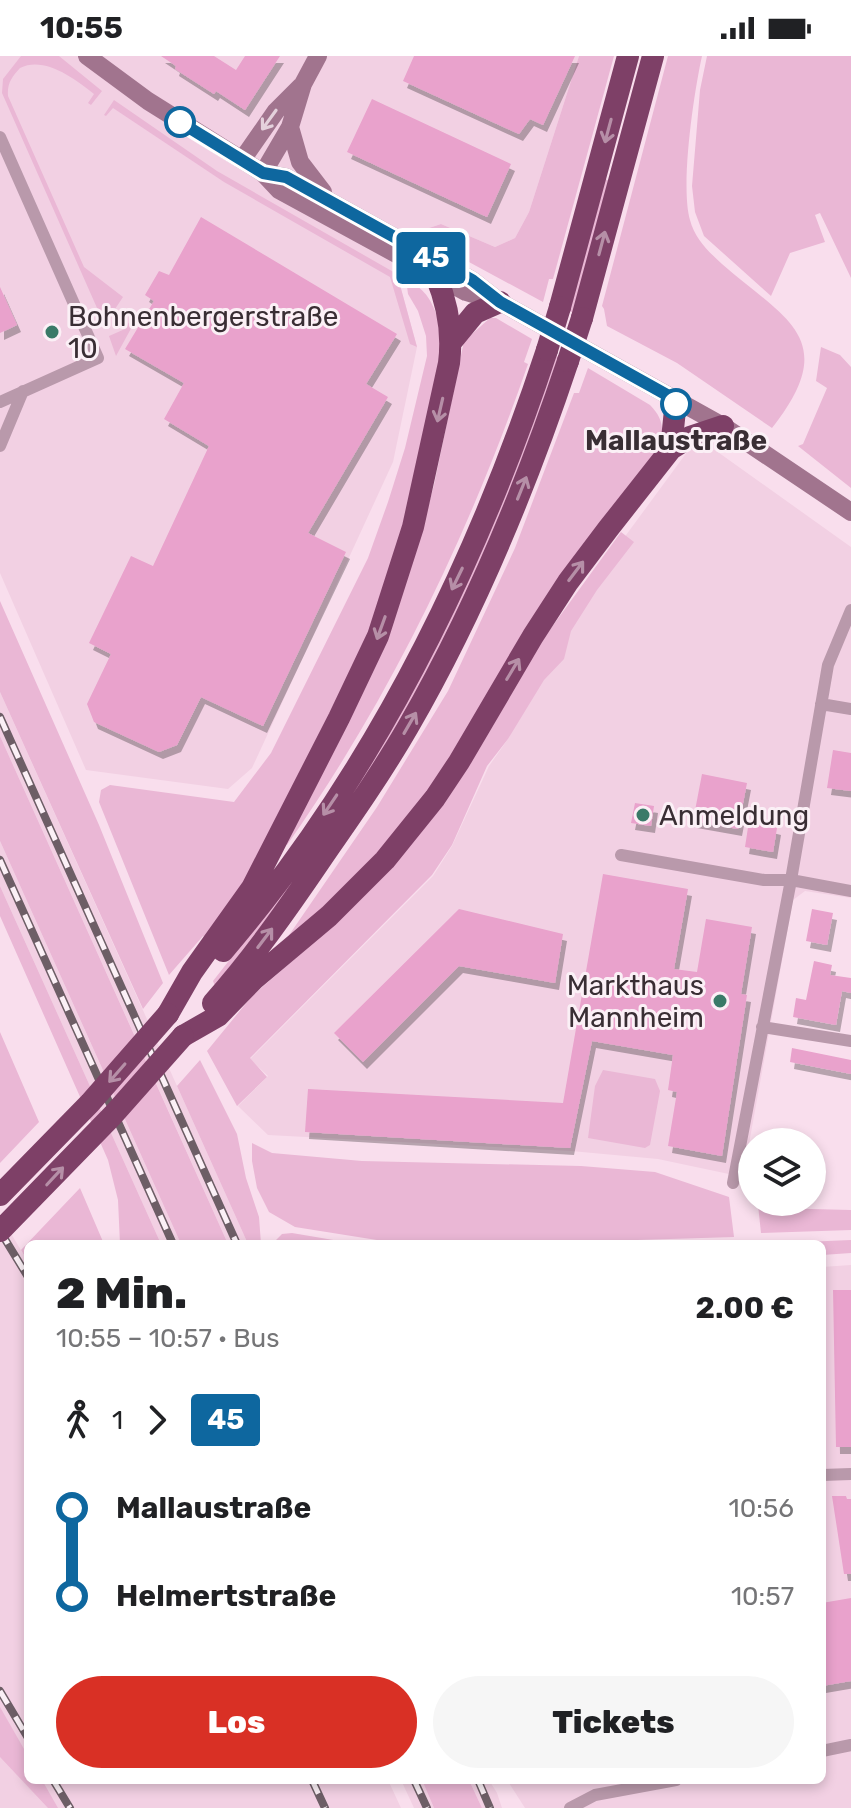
<!DOCTYPE html>
<html lang="de">
<head>
<meta charset="utf-8">
<style>
	body { margin:0; font-family:Rubik,sans-serif; background:#f6f6f6; color:#202124; height:100vh; display:flex; flex-direction:column; font-size:30px; white-space:nowrap }
	* { box-sizing:border-box; margin:0 }
	p { font-size:26px; color:#757577 }
	.icon { flex:none; width:44px; height:44px; fill:none; stroke:currentColor; stroke-width:2; stroke-linecap:round; stroke-linejoin:round }
	.map { position:relative; flex:1; overflow:hidden }
	.details { position:absolute; left:24px; top:1184px; width:802px; height:544px; display:flex; flex-direction:column; background:#fff; border-radius:12px; box-shadow:0 4px 12px #0003 }
	.details>* { flex:none }
	.badge { padding:0 16px; border-radius:6px; font-size:28px; line-height:52px }
	.buttons { position:absolute; left:738px; top:1072px; display:grid; gap:16px }
	.buttons a { display:grid; place-items:center; width:88px; height:88px; border-radius:50%; background:#fff; box-shadow:0 4px 12px #0003; font-size:40px }
	.map>.badge { position:absolute; translate:-50% -50%; box-shadow:0 0 0 4px #fff }
	.legs { display:flex; align-items:center; gap:12px; height:88px; padding:0 32px; font-size:26px }
	.legs p { margin-inline-start:auto }
	.summary { display:flex; align-items:center; justify-content:space-between; height:136px; padding:0 32px }
	h1 { font-size:44px; font-weight:800; line-height:60px }
	.cta { display:flex; gap:16px; margin-top:auto; padding:16px 32px }
	.cta a { flex:1; height:92px; border-radius:48px; background:#d93025; color:#fff; font-size:32px; font-weight:800; line-height:92px; text-align:center }
	.cta a+a { background:#f6f6f6; color:#202124 }
	ul { padding:0 32px; list-style:none }
	li { display:flex; align-items:center; gap:28px; height:88px; font-size:30px }
	li i { display:grid; place-items:center; width:12px; height:100%; margin:0 10px; background:currentColor }
	li i::after { content:''; width:20px; height:20px; margin:-10px; border:6px solid; border-radius:50%; background:#fff }
	li p { margin-inline-start:auto }
	li:first-child i { background:linear-gradient(#0000 50%,currentColor 0) }
	li:last-child i { background:linear-gradient(currentColor 50%,#0000 0) }
	.status { display:flex; justify-content:space-between; align-items:center; height:56px; padding:0 40px; background:#fff; direction:ltr }
	.status svg { height:22px; fill:currentColor }
	.map>svg:first-child { display:block }
</style>
</head>
<body>
<div class="status"><b>10:55</b><svg viewBox="0 0 49 12"><path d="M0 12V9h3v3zM5 12V6h3v6zM10 12V3h3v9zM15 12V0h3v12zM26 1h20v11H26zM47 4h2v5h-2z"/></svg></div>
<div class="map">
<svg width="851" height="1752" viewBox="0 0 851 1752">
	<defs>
		<filter id="shadow"><feDropShadow dx="4" dy="7" stdDeviation="0" flood-color="#0004"/></filter>
	</defs>
	<rect width="100%" height="100%" fill="#f9deed"/>
	<path fill="#f2d0e3" d="M0,0H579L529,156L515,182L495,191L441,168L426,173L419,179L397,218L417,291L393,406L252,712L228,733L86,714L0,517Z
		M690,392L715,394L851,491V842L805,835L793,844L743,1121L658,1103L571,1095L268,1079L238,1050L268,1020L250,1003L433,820L452,790L489,710L508,683L585,535Z
		M0,636L248,1188H228L164,1045L0,680Z
		M0,785L114,1039L181,1188H161L0,830Z
		M0,1159L28,1206V1724H388L401,1752H0Z
		M851,1209V1752H525L507,1724H822V1211Z
		M401,1724H422L434,1752H414Z
		M469,1724H489L497,1737L502,1752H482Z"/>
	<path fill="#eab7d5" d="M21,0H59L102,35L91,49L88,47L94,38C74,22 44,0 20,12C12,21 7,27 8,40L84,211L123,241L113,256L101,261L2,37L3,23Z
		M579,0H614L553,223H549L543,246L419,179L426,173L441,168L495,191L515,182L529,156Z
		M668,0H702C694,36 680,130 690,164C695,183 708,195 722,208C786,264 842,283 772,372L677,307L607,270L604,253L602,250Z
		M707,0H851V222L820,157L815,159L825,186L790,197L771,240L704,180L695,156L692,130L700,34Z
		M114,44L217,115L397,218L417,291L410,288L390,221L224,126L113,52L106,60L104,59Z
		M605,123L610,125L574,257L568,255Z
		M406,223C422,232 429,239 436,257H440V309L418,420L377,564L242,833L206,882L203,880L169,919L99,746L101,734L110,729L234,746L271,697L368,502L388,446L405,392L427,300L426,280L418,255L408,238Z
		M140,256L116,300L109,280L125,273L134,258Z
		M490,262H496L532,283L524,306L528,308C469,478 391,641 287,789L283,786L419,484L434,429L464,285Z
		M821,291L840,299L851,311V432L798,390L803,388L827,332L816,325Z
		M555,299L560,301L487,497L416,640L329,781L215,930L213,925L286,832L474,511L512,419Z
		M588,312L650,349C666,365 664,379 656,398L425,743L374,806L285,885L377,751L448,635L515,492L574,337H579Z
		M621,476L634,486L597,534L571,575L564,603L544,624L508,683L487,710L452,789L432,819L250,1002L267,1021L237,1050L207,995L252,940L338,865Z
		M0,545L99,769L163,927L143,953L0,636Z
		M0,680L228,1188H181L0,785Z
		M0,830L161,1188H120L118,1144L108,1104L0,860Z
		M0,976L39,1066L0,1107Z
		M200,1004L237,1078L246,1122L259,1161L261,1188H248L177,1030Z
		M603,1014L655,1023L660,1035L650,1089L645,1092L588,1082L595,1030Z
		M252,1087L272,1097L362,1105L581,1110L655,1116L729,1141L734,1181L508,1188H402L295,1171L269,1156L257,1132L252,1105Z
		M80,1132L104,1188H28V1206L21,1194Z
		M758,1149L772,1152L851,1154V1174L761,1177Z
		M292,1177L357,1188H272L282,1178Z
		M851,1184V1197L822,1199V1188H753Z
		M0,1651L28,1700V1724H42L58,1752H48L0,1701Z
		M422,1724H469L482,1752H434Z"/>
	<path fill="#e9a2cc" filter="url(#shadow)" d="M161,0H214L236,14L245,0H280L245,54L216,35L214,38L175,13L176,10Z
		M414,0H575L543,69L530,63L519,78L403,25Z
		M372,43L511,108L487,161L347,96Z
		M201,161L397,278L366,328L388,341L308,477L346,496L263,670L201,641L177,689L159,696L94,666L87,648L111,598L89,587L131,500L153,510L209,390L164,363L184,327L125,293L154,245L145,239L159,215L169,219Z
		M0,231L17,269L0,277Z
		M833,694L851,697V735L827,732Z
		M702,718L747,727L738,773L693,765Z
		M635,747L654,750L651,770L631,767Z
		M749,765L777,772L773,796L745,791Z
		M603,818L688,833L674,913L697,916L706,863L752,871L741,938L747,939L722,1100L668,1090L677,1036L668,1034L673,999L592,985L570,1092L305,1076L308,1033L563,1047Z
		M459,853L563,878L555,927L459,910L363,1006L334,977Z
		M812,853L833,857L827,889L806,885Z
		M814,905L832,909L830,919L851,922V937L842,935L836,969L793,961L796,942L806,944Z
		M792,992L851,1004V1018L790,1006Z
		M833,1234H851V1391H836Z
		M832,1440H846L847,1443H851V1518H844Z
		M851,1542V1625L822,1630V1547Z"/>
	<g fill="none" stroke-linecap="round" stroke-linejoin="round">
		<path stroke="#b999ab" stroke-width="12" d="M0,81L98,302L0,346
			M0,390L23,335
			M821,648L851,653
			M621,799L764,824H791L851,835
			M762,971L851,985
			M733,1127L791,824L828,609L851,554
			M822,1419L851,1418
			M822,1695L851,1689
			M570,1752L595,1739L676,1724"/>
		<path stroke="#a1748e" stroke-width="18" d="M87,0L148,45L263,117L279,134L466,236L489,243
			M290,71L300,106L323,136
			M242,104L276,55L301,30
			M263,117L286,121L472,224L500,246L723,370L851,456
			M263,117L290,71L303,28L318,0"/>
		<path stroke="#7e4067" stroke-width="22" d="M560,251L628,0
			M582,262L653,0
			M452,285L475,257L500,246
			M671,393L676,344
			M223,895C372,721 476,510 547,294
			M213,947C253,902 288,852 322,802C352,759 382,716 408,671C475,555 526,431 568,305
			M168,958L192,916L252,832L339,662L378,580L413,471L449,307C453,276 448,249 436,220
			M183,980L218,960L254,923L329,860L385,804L435,742L459,706L533,580L568,526L608,473L671,393L690,381L723,370"/>
		<defs>
			<path id="rail" d="M0,661L237,1188
				M0,804L173,1188
				M0,1175L28,1221
				M0,1635L28,1682
				M53,1724L70,1752
				M312,1724L325,1752
				M414,1724L427,1752
				M478,1724L490,1752"/>
		</defs>
		<use href="#rail" stroke="#6d5e66" stroke-width="8"/>
		<use href="#rail" stroke="#fbf0f6" stroke-width="5" stroke-dasharray="15" stroke-linecap="butt"/>
		<path stroke="#7e4067" stroke-width="22" d="M547,294L560,251
			M568,305L582,262
			M0,1139L90,1047L168,958
			M0,1175L113,1059L183,980"/>
	</g>
	<defs><path id="oneway-shaft" d="M-6 0H5M1.5-3L5.5 0L1.5 3" fill="none" stroke-width="1.6" stroke-linecap="round" stroke-linejoin="round" transform="scale(2)"/></defs>
	<use stroke="#e4d1dc" href="#oneway-shaft" transform="translate(269 64) rotate(126)"/>
	<g stroke="#b68fa7">
		<use href="#oneway-shaft" transform="translate(608 75) rotate(105)"/>
		<use href="#oneway-shaft" transform="translate(602 187) rotate(-75)"/>
		<use href="#oneway-shaft" transform="translate(440 354) rotate(103)"/>
		<use href="#oneway-shaft" transform="translate(522 432) rotate(-68)"/>
		<use href="#oneway-shaft" transform="translate(576 515) rotate(-53)"/>
		<use href="#oneway-shaft" transform="translate(457 523) rotate(116)"/>
		<use href="#oneway-shaft" transform="translate(381 572) rotate(110)"/>
		<use href="#oneway-shaft" transform="translate(513 613) rotate(-59)"/>
		<use href="#oneway-shaft" transform="translate(410 667) rotate(-60)"/>
		<use href="#oneway-shaft" transform="translate(330 749) rotate(124)"/>
		<use href="#oneway-shaft" transform="translate(265 882) rotate(-53)"/>
		<use href="#oneway-shaft" transform="translate(117 1017) rotate(131)"/>
		<use href="#oneway-shaft" transform="translate(55 1120) rotate(-47)"/>
	</g>
	<g fill="none" stroke-linecap="round" stroke-linejoin="round">
		<defs>
			<path id="line-1" d="M180,66L263,117L286,121L472,224L500,246L676,344V348"/>
		</defs>
		<use href="#line-1" stroke="#fff" stroke-width="18"/>
		<use href="#line-1" stroke="#0e679f" stroke-width="12"/>
	</g>
	<g fill="#fff" stroke="#0e679f" stroke-width="4">
		<circle cx="180" cy="66" r="14"/>
		<circle cx="676" cy="348" r="14"/>
	</g>
	<g fill="#3a7a68" stroke="#fbf0f6" stroke-width="3">
		<circle cx="52" cy="276" r="8"/>
		<circle cx="643" cy="759" r="8"/>
		<circle cx="720" cy="945" r="8"/>
	</g>
	<g text-anchor="middle" dominant-baseline="central" stroke-width="6" stroke-linejoin="round" paint-order="stroke">
		<g font-size="28" fill="#392e34" stroke="#fbf0f6" text-anchor="start">
			<text x="68" y="260">Bohnenbergerstraße<tspan x="68" dy="32">10</tspan></text>
			<text x="659" y="759">Anmeldung</text>
			<text x="704" y="929" text-anchor="end">Markthaus<tspan x="704" dy="32">Mannheim</tspan></text>
		</g>
		<g font-size="28" font-weight="bold" fill="#392e34" stroke="#fbf0f6">
			<text x="676" y="384">Mallaustraße</text>
		</g>
	</g>
</svg>
<div class="buttons">
<a><svg class="icon" aria-label="layers" viewBox="0 0 24 24"><path d="M12 4l9 5-9 5-9-5zM3 14l9 5 9-5"/></svg></a>
</div>
<b class="badge" style="left:431px;top:202px;background:#0e679f;color:#fff">45</b>
<section class="details">
<div class="summary"><div><h1>2 Min.</h1><p>10:55 – 10:57 · Bus</p></div><b>2.00 €</b></div>
<div class="legs"><svg class="icon" aria-label="walk" viewBox="0 0 24 24"><circle cx="13" cy="4" r="2"/><path d="M13 8l-2 6 4 7M11 14l-3 7M7 12l3-4h3l4 4"/></svg>1<svg class="icon" aria-label="forward" viewBox="0 0 24 24"><path d="M9 5l7 7-7 7"/></svg><b class="badge" style="background:#0e679f;color:#fff">45</b></div>
<ul>
<li><i style="color:#0e679f"></i><b>Mallaustraße</b><p>10:56</p></li>
<li><i style="color:#0e679f"></i><b>Helmertstraße</b><p>10:57</p></li>
</ul>
<div class="cta"><a>Los</a><a>Tickets</a></div>
</section>
</div>
</body>
</html>
